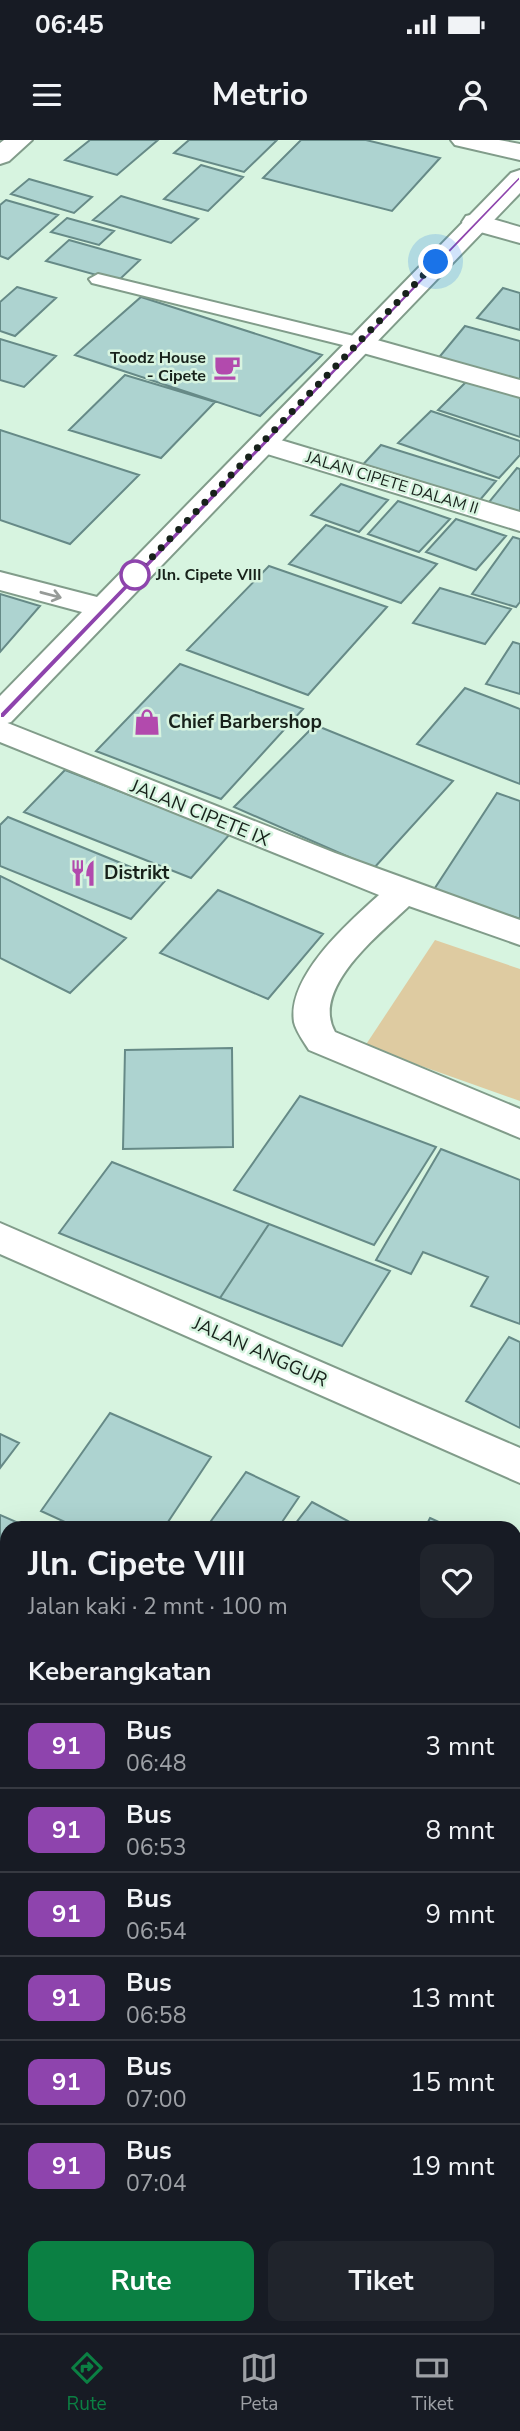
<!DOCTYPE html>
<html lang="id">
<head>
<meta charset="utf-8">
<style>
	body { margin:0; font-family:"Nunito Sans",sans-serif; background:#20242c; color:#f1f3f6; height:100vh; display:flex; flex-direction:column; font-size:26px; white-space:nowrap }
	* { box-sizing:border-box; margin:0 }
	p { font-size:23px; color:#9ea1a6 }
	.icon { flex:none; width:38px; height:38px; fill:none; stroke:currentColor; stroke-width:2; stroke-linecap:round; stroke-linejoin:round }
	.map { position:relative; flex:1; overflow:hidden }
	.panel { position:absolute; left:0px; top:1381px; width:522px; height:814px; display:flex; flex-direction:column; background:#171b24; border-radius:21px 21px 0 0; box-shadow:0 7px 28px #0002 }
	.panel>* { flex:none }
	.badge { padding:0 14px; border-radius:10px; font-size:24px; line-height:46px }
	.you { position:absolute; width:35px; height:35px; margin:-18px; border:5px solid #fff; border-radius:50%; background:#1a73e8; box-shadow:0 0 0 10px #1a73e833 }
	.map>.badge { position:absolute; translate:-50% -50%; box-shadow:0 0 0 4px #fff }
	h2 { padding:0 28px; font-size:26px; line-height:63px }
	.round { display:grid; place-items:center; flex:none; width:74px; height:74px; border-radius:14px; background:#20242c }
	.head { display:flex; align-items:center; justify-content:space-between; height:119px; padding:0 28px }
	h1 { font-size:33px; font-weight:700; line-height:52px }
	.cta { display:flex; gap:14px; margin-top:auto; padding:14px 28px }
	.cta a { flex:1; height:80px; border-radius:14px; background:#0b8043; color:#fff; font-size:28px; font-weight:700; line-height:80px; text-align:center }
	.cta a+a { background:#20242c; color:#f1f3f6 }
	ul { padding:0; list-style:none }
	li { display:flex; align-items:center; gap:21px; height:84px; padding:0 28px; border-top:2px solid #363941 }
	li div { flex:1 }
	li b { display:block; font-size:26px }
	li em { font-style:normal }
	li .badge { min-width:77px; font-weight:700; text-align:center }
	.status { display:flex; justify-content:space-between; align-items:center; height:49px; padding:0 35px; background:#171b24; direction:ltr }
	.status svg { height:19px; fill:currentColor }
	header { display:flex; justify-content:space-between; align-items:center; height:91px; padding:0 28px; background:#171b24; font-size:32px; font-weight:700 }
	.tabs { display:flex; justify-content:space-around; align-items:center; height:98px; border-top:2px solid #363941; background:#171b24; font-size:19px; color:#9ea1a6 }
	.tabs a { display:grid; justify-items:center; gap:4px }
	.tabs .selected { color:#0b8043 }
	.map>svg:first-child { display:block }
</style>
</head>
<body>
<div class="status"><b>06:45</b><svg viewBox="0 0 49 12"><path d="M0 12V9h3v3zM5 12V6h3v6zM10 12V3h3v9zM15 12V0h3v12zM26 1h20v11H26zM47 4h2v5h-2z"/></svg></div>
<header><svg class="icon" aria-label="menu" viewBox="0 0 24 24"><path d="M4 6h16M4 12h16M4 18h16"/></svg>Metrio<svg class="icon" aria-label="person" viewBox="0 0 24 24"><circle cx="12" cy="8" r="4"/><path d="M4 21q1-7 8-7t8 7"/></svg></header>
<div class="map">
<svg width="520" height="2193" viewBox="0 0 520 2193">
	<rect width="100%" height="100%" fill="#d7f4e0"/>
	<path fill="#decba1" d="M435,800L520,829V961L365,906Z"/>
	<path fill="#add3d0" stroke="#668a87" stroke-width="2" d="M90,0H158L117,35L65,20Z
		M189,0H277L244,32L174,13Z
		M301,0H366L440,18L392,71L263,38Z
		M201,25L243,37L208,71L164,59Z
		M29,39L92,57L74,73L11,54Z
		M121,56L198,79L171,103L93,80Z
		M6,60L58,75L8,119L0,116V65Z
		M67,78L114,91L99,105L51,92Z
		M69,100L140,120L118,141L46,121Z
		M17,147L56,158L15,196L0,191V162Z
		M503,148L520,153V190L477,178Z
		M141,157L322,215L260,276L75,215Z
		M465,186L520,201V244L436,221Z
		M0,199L56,216L24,247L0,240Z
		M125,235L215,262L161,318L69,290Z
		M468,240L520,257V297L438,270Z
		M431,271L520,301V315L499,338L398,303Z
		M0,290L139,335L70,404L0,380Z
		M381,305L496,341L474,367L358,330Z
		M517,328L520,329V378L485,367Z
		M341,344L388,360L359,392L311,375Z
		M398,361L450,379L419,412L368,394Z
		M456,379L506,396L476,430L426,412Z
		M326,385L437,424L401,463L289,424Z
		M513,397L520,399V462L516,467L472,454Z
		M269,426L387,467L308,555L187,510Z
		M440,448L511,469L485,504L413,483Z
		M0,454L40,466L0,512Z
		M513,502L520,504V554L486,544Z
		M180,524L303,569L221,659L96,611Z
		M465,548L520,569V644L417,604Z
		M315,585L453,641L374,728L234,667Z
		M65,630L230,694L191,738L24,672Z
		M497,653L520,661V779L433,751Z
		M8,677L165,741L131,779L0,726V685Z
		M0,736L126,798L70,853L0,818Z
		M218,750L323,794L268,859L160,813Z
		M232,908L233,1007L123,1009L125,910Z
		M300,956L436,1007L374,1105L234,1050Z
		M441,1009L520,1040V1184L471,1166L488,1137L423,1112L411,1134L376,1120Z
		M112,1022L269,1084L220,1158L59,1093Z
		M269,1084L390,1131L342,1206L220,1158Z
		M509,1197L520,1202V1288L466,1261Z
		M110,1273L211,1317L164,1388H78L41,1371Z
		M0,1294L19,1303L0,1328Z
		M246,1332L299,1357L278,1388H206Z
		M312,1362L361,1388H292Z
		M0,1375L30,1388H7V1592L0,1588Z
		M430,1378L452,1388H425Z
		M514,1414L520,1416V1602L514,1613Z
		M0,1728L7,1732V1783L0,1793Z
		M520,1843V1885L514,1882V1853Z
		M7,2023V2049L0,2045V2034Z
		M0,2079L7,2083V2188H33L30,2193H0Z
		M105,2188H202L212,2193H102Z"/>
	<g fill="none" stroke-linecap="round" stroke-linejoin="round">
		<defs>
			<path id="lane" d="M98,134L366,199L368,203L359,209L92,143L89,139Z"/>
			<path id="street" d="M4,0H32L9,21L0,24V3Z
				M451,0H499L520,4V20L455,5Z
				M475,74L520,87V103L466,88L462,82L466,76Z
				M359,195L520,240V257L349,209L345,203L349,197Z
				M264,295L520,372V391L254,310L250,304L254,298Z
				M0,580L335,713L520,780V805L409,766C381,793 310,848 335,892L520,969V998L309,910C304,902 296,891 294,882C287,836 349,782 379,755L0,602Z
				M0,1083L520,1308V1343L0,1114Z
				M514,1955L520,1956V2004L514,2003Z
				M359,2188H411L409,2193H357Z"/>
			<path id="secondary" d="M520,30V53L11,582L0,585V556L82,472L0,450V432L97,457L511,33Z"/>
		</defs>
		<use href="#lane" stroke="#819c8a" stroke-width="4"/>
		<use href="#street" stroke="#819c8a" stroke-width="4"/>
		<use href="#secondary" stroke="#819c8a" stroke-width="4"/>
		<use href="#lane" fill="#fff" fill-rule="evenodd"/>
		<use href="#street" fill="#fff" fill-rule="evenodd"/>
		<use href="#secondary" fill="#fff" fill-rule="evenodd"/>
	</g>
	<defs><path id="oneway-shaft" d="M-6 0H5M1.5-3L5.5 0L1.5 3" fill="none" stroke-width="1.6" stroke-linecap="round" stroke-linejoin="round" transform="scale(1.75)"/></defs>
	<use stroke="#979b98" href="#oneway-shaft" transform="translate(51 455) rotate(15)"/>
	<path fill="#8e44ad" stroke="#fff" stroke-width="2" d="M520,35V40L4,578H0V573Z"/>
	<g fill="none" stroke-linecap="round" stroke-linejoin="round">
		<path stroke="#17211a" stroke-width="7" stroke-dasharray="0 12.6" d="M135,435L436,122"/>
	</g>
	<defs>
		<symbol id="cafe-bare" viewBox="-9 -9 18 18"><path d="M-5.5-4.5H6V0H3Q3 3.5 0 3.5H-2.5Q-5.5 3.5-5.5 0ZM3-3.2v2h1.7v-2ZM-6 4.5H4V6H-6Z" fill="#b24aad" stroke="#d7f4e0" stroke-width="2.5" paint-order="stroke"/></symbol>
		<symbol id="shop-bare" viewBox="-9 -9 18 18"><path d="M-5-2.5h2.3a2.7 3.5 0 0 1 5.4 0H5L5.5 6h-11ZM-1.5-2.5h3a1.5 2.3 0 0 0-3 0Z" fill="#b24aad" stroke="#d7f4e0" stroke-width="2.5" paint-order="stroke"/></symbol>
		<symbol id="restaurant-bare" viewBox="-9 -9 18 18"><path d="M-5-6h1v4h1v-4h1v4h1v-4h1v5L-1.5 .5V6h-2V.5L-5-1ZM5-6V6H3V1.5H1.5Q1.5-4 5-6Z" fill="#b24aad" stroke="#d7f4e0" stroke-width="2.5" paint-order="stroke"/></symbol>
	</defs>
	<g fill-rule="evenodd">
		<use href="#cafe-bare" x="208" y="208" width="38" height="38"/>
		<use href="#shop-bare" x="128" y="563" width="38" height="38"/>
		<use href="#restaurant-bare" x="64" y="714" width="38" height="38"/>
	</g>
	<circle fill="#fff" stroke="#8e44ad" stroke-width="3.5" cx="135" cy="435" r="14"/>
	<g text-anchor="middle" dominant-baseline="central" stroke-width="5" stroke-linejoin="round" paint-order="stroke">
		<g font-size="16" font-weight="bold" fill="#17211a" stroke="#d7f4e0" text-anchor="end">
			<text x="206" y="218">Toodz House<tspan x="206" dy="18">- Cipete</tspan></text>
		</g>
		<g font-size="16" fill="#17211a" stroke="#d7f4e0">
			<text transform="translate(392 343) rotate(17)">JALAN CIPETE DALAM II</text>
		</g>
		<g font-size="16" font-weight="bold" fill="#17211a" stroke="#d7f4e0" text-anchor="start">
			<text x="156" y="435">Jln. Cipete VIII</text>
		</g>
		<g font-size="19" font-weight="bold" fill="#17211a" stroke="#d7f4e0" text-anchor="start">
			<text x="168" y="582">Chief Barbershop</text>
			<text x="104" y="733">Distrikt</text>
		</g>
		<g font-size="19" fill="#17211a" stroke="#d7f4e0">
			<text transform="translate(200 673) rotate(22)">JALAN CIPETE IX</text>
			<text transform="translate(260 1212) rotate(24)">JALAN ANGGUR</text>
		</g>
	</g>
</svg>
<div class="you" style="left:436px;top:122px"></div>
<section class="panel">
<div class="head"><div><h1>Jln. Cipete VIII</h1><p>Jalan kaki · 2 mnt · 100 m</p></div><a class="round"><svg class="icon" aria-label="heart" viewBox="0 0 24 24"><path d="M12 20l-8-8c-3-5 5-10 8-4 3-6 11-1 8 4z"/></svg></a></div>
<h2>Keberangkatan</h2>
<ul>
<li><span class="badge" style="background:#8e44ad;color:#fff">91</span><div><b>Bus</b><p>06:48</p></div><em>3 mnt</em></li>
<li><span class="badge" style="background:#8e44ad;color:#fff">91</span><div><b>Bus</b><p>06:53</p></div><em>8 mnt</em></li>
<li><span class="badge" style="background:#8e44ad;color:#fff">91</span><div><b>Bus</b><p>06:54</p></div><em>9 mnt</em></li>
<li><span class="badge" style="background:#8e44ad;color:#fff">91</span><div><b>Bus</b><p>06:58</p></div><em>13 mnt</em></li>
<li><span class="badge" style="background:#8e44ad;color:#fff">91</span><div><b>Bus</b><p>07:00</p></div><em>15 mnt</em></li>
<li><span class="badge" style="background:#8e44ad;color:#fff">91</span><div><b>Bus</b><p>07:04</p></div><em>19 mnt</em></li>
</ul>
<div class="cta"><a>Rute</a><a>Tiket</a></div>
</section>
</div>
<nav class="tabs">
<a class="selected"><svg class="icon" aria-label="directions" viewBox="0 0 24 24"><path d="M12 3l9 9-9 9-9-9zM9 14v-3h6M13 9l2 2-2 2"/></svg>Rute</a>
<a><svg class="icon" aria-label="map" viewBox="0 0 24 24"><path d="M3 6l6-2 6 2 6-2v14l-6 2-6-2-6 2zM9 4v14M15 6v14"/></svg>Peta</a>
<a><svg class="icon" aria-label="tickets" viewBox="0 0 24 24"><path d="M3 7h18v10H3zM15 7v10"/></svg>Tiket</a>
</nav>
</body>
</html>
